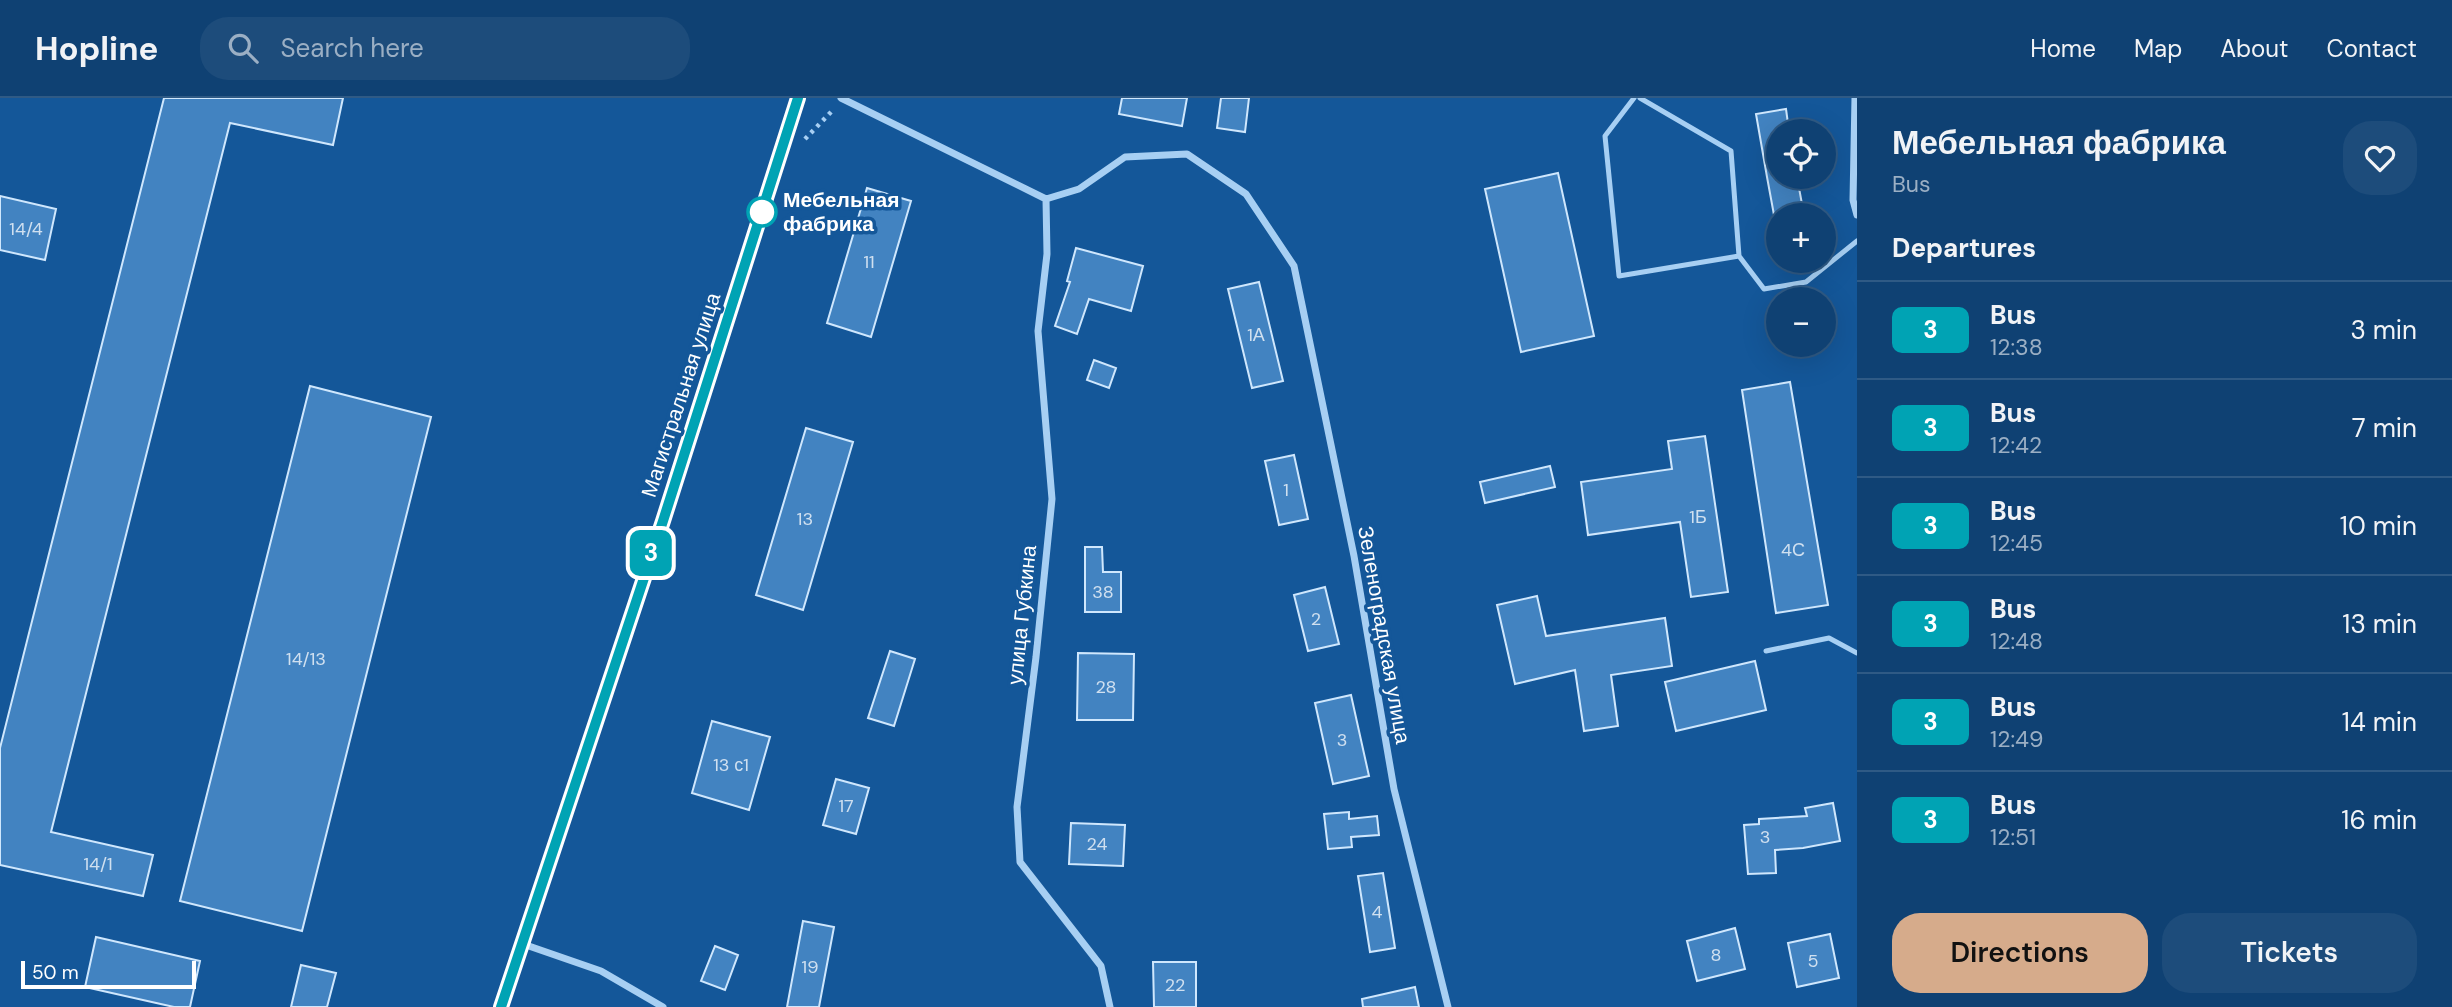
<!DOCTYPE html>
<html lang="en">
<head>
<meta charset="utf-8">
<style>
	body { margin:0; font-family:"DM Sans",sans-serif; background:#1d4c7b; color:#f1f3f6; height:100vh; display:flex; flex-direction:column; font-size:26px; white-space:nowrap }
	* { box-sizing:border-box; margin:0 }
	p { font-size:23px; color:#9bafc4 }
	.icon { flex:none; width:38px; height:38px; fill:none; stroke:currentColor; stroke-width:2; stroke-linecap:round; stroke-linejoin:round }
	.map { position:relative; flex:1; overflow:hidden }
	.drawer { display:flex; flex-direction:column; background:#0f4173; width:595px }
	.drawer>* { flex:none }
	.badge { padding:0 14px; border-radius:10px; font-size:24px; line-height:46px }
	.controls { position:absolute; left:1766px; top:21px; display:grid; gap:14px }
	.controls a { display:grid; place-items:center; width:70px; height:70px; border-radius:50%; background:#0f4173; box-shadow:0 7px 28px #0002,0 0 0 2px #2f5a85; font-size:35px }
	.scale { position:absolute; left:21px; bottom:18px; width:175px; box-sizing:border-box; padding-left:7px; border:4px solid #fff; border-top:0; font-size:19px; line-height:24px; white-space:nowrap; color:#fff; -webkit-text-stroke:5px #145799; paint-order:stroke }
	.map>.badge { position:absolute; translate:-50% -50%; box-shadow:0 0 0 4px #fff }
	h2 { padding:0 35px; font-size:26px; line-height:63px }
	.round { display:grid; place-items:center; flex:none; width:74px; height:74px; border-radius:28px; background:#1d4c7b }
	.head { display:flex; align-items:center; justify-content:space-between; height:119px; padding:0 35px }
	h1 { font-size:33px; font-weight:600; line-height:52px }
	.action { display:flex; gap:14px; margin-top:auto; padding:14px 35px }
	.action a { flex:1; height:80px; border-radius:28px; background:#d6ab8b; color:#111; font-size:28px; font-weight:600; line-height:80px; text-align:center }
	.action a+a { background:#1d4c7b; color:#f1f3f6 }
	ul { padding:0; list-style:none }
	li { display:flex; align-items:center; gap:21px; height:98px; padding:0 35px; border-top:2px solid #2f5a85 }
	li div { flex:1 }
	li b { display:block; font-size:26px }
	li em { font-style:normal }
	li .badge { min-width:77px; font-weight:700; text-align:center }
	header { display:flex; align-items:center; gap:42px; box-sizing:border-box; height:98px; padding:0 35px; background:#0f4173; border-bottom:2px solid #2f5a85 }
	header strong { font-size:33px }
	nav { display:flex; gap:38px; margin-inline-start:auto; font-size:24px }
	.search { width:490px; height:63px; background:#1d4c7b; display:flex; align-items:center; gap:18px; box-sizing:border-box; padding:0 24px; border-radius:28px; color:#9bafc4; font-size:26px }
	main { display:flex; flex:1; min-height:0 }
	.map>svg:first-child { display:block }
</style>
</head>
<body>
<header>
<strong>Hopline</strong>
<div class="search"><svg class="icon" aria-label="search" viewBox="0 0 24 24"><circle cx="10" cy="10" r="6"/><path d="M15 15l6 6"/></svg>Search here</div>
<nav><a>Home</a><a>Map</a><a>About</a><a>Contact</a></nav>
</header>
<main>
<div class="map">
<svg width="1857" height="909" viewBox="0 0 1857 909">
	<rect width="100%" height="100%" fill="#145799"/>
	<path fill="#4283c1" stroke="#cfe7fd" stroke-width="2" d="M164,0H343L333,47L230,25L51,734L153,757L143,798L0,767V650Z
		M1122,0H1187L1182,28L1119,16Z
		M1221,0H1249L1245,34L1217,30Z
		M1786,11L1789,33H1778V79H1797L1804,117H1774L1767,79L1756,16Z
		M1558,75L1594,238L1521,254L1485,91Z
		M867,90L911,103L871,239L827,225Z
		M0,98L56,111L45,162L0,152Z
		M1076,150L1143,168L1131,213L1089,201L1077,236L1055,228L1070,184L1067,183Z
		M1259,184L1283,283L1252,290L1228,191Z
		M1094,262L1116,270L1109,290L1087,282Z
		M1790,284L1828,507L1776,515L1742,292Z
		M310,288L431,319L302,833L180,803Z
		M806,330L853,344L803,512L756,497Z
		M1705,338L1728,494L1691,499L1680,424L1588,437L1581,384L1672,371L1668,343Z
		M1294,357L1308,421L1279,427L1265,363Z
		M1550,368L1555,389L1485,405L1480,384Z
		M1085,449H1102L1103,474H1121V514H1085Z
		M1325,489L1339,546L1308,553L1294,497Z
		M1537,498L1546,538L1665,520L1672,568L1611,577L1618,628L1584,633L1575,572L1515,586L1497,507Z
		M890,553L915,561L894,628L868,620Z
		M1078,555L1134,556L1133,622H1077Z
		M1755,563L1766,612L1676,633L1665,584Z
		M1351,597L1369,678L1333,686L1315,605Z
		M712,623L770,639L749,712L692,695Z
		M836,681L869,690L856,736L823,727Z
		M1833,705L1840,743L1803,750L1775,752L1776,775L1748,776L1744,727L1759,726V721L1807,718L1805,710Z
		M1349,714V721L1377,718L1379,737L1351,739L1352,749L1328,751L1324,716Z
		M1071,725L1125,727L1123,768L1069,766Z
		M1383,775L1395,850L1370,854L1358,778Z
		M803,823L834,829L819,909H787Z
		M1735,830L1745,871L1697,883L1687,843Z
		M1830,836L1839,880L1797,889L1788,845Z
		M96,839L200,863L190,909H174L85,889Z
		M715,848L738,857L725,892L701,883Z
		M1153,864H1196V909H1154Z
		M301,867L336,875L327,909H291Z
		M1415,889L1419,909H1363L1362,901Z"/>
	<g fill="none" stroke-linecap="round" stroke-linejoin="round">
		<path stroke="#a7cff3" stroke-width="4.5" stroke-dasharray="3.5 5" stroke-linecap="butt" d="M805,41L833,12"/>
		<path stroke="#a7cff3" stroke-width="5" d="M1634,0L1605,38L1619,178L1739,158
			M1640,0L1731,53L1739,158L1764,191L1806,184L1857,143
			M1766,553L1829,540L1857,555"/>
		<path stroke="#a7cff3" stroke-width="7" d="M841,0L1046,101L1079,91L1125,59L1187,56L1246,96L1294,168L1354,458L1394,691L1448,909
			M1855,0L1853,102L1857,117
			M1046,101L1047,156L1038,233L1052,401L1036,559L1017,709L1020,764L1101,868L1110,909
			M523,846L601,873L663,909"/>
		<path stroke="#d7eafc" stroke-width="14" d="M501,909L663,423L798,0"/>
	</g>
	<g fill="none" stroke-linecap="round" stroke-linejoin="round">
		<defs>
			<path id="line" d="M501,909L663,423L798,0"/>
		</defs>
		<use href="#line" stroke="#fff" stroke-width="16"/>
		<use href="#line" stroke="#00a3b4" stroke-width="10"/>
	</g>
	<circle fill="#fff" stroke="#00a3b4" stroke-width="3.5" cx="762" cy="114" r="14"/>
	<g text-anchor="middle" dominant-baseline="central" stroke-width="7" stroke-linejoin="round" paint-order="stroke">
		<g font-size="18" fill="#d0e0f0">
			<text x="26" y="131">14/4</text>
			<text x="869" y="164">11</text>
			<text x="1256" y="237">1А</text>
			<text x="1286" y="392">1</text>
			<text x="1698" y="419">1Б</text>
			<text x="805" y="421">13</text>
			<text x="1793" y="452">4С</text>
			<text x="1103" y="494">38</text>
			<text x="1316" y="521">2</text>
			<text x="306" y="561">14/13</text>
			<text x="1106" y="589">28</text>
			<text x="1342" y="642">3</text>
			<text x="731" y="667">13 с1</text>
			<text x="846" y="708">17</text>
			<text x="1765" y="739">3</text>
			<text x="1097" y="746">24</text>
			<text x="98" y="766">14/1</text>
			<text x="1377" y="814">4</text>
			<text x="1716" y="857">8</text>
			<text x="1813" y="863">5</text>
			<text x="810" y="869">19</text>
			<text x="1175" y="887">22</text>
		</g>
		<g font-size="21" font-weight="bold" fill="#fff" stroke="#145799" text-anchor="start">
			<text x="783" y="102">Мебельная<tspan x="783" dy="24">фабрика</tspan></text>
		</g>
		<g font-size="21" fill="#fff" stroke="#145799">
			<text transform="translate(681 297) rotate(-72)">Магистральная улица</text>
			<text transform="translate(1022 517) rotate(-84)">улица Губкина</text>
			<text transform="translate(1384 537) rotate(80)">Зеленоградская улица</text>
		</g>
	</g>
</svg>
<div class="controls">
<a><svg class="icon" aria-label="locate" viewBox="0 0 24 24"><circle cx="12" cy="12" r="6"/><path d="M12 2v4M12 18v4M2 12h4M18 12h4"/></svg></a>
<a>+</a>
<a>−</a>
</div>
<div class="scale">50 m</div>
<b class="badge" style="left:651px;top:455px;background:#00a3b4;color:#fff">3</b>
</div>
<section class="drawer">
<div class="head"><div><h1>Мебельная фабрика</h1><p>Bus</p></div><a class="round"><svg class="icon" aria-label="heart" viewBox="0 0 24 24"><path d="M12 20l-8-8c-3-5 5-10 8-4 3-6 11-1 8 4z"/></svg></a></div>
<h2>Departures</h2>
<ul>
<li><span class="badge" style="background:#00a3b4;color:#fff">3</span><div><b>Bus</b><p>12:38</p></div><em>3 min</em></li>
<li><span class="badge" style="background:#00a3b4;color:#fff">3</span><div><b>Bus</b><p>12:42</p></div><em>7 min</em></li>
<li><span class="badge" style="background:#00a3b4;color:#fff">3</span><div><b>Bus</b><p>12:45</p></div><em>10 min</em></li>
<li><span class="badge" style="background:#00a3b4;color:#fff">3</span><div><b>Bus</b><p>12:48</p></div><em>13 min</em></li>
<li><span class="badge" style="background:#00a3b4;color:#fff">3</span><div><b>Bus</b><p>12:49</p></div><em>14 min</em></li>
<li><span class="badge" style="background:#00a3b4;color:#fff">3</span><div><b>Bus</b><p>12:51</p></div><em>16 min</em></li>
</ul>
<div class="action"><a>Directions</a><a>Tickets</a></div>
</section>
</main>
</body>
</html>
